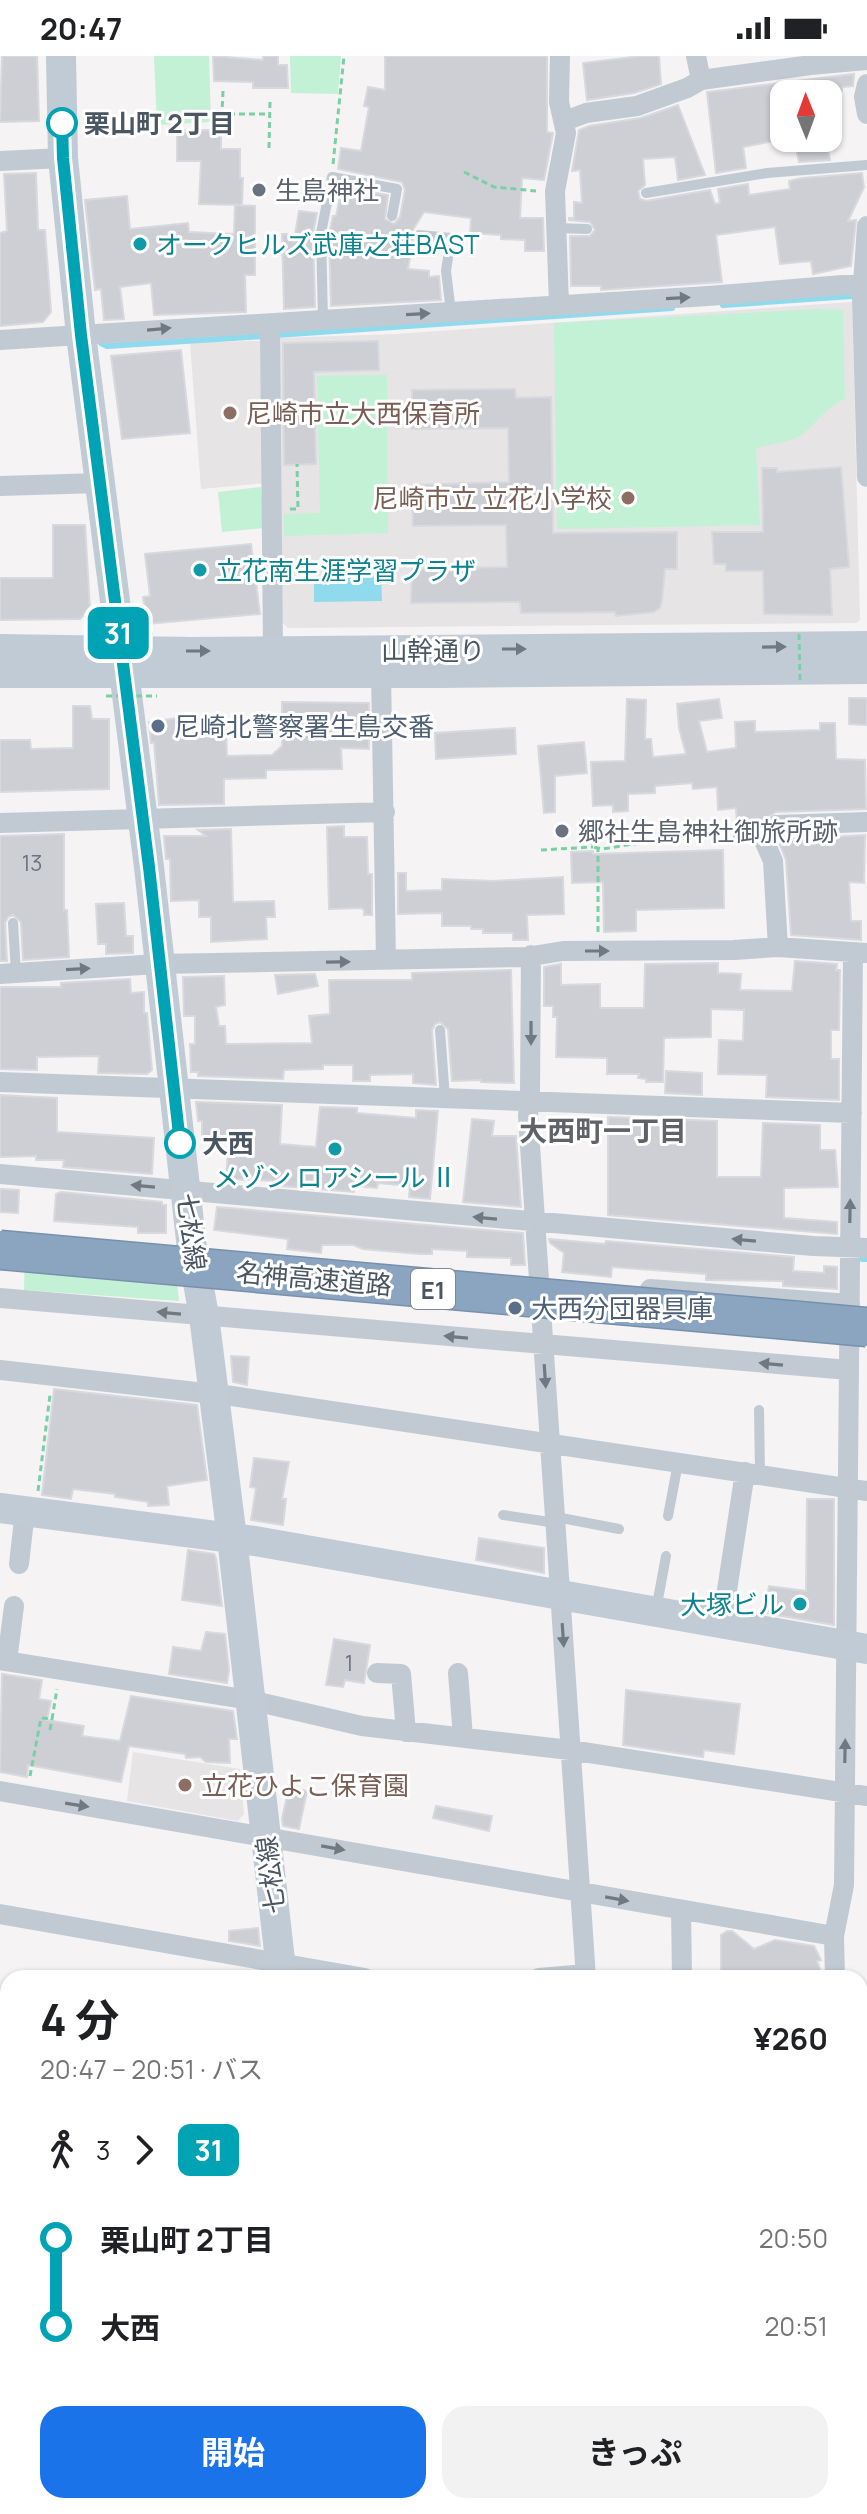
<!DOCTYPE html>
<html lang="ja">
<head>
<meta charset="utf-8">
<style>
	body { margin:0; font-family:Manrope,"Noto Sans JP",sans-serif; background:#f2f2f2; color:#202124; height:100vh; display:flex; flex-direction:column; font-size:30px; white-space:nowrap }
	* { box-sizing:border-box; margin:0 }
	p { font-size:26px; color:#757577 }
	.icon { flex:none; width:44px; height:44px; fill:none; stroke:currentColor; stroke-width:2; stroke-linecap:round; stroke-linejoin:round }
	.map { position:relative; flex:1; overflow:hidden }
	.panel { position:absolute; left:0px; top:1914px; width:868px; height:544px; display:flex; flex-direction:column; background:#fff; border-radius:24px 24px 0 0; box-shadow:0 2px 6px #0004 }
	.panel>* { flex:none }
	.badge { padding:0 16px; border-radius:12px; font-size:28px; line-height:52px }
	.needle { width:52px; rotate:359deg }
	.controls { position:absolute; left:770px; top:24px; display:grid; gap:16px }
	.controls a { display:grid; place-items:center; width:72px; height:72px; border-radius:16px; background:#fff; box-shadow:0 2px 6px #0004; font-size:40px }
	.map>.badge { position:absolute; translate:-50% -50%; box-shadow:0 0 0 4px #fff }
	.legs { display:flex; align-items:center; gap:12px; height:88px; padding:0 40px; font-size:26px }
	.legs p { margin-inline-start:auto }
	.summary { display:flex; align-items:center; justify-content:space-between; height:136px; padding:0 40px }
	h1 { font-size:44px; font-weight:700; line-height:60px }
	.primary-button { display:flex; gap:16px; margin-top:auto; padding:16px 40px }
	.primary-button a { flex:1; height:92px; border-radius:24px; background:#1a73e8; color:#fff; font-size:32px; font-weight:700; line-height:92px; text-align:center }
	.primary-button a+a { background:#f2f2f2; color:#202124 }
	ul { padding:0 40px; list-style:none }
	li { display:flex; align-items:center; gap:28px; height:88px; font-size:30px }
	li i { display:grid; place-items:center; width:12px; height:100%; margin:0 10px; background:currentColor }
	li i::after { content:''; width:20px; height:20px; margin:-10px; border:6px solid; border-radius:50%; background:#fff }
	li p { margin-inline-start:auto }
	li:first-child i { background:linear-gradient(#0000 50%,currentColor 0) }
	li:last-child i { background:linear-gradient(currentColor 50%,#0000 0) }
	.status { display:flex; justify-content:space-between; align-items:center; height:56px; padding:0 40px; background:#fff; direction:ltr }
	.status svg { height:22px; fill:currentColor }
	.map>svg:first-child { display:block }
</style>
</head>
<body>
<div class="status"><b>20:47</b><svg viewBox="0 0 49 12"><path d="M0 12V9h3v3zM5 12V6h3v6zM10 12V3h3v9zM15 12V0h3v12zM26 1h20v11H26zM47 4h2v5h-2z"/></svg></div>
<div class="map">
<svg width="867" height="2458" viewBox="0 0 867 2458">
	<rect width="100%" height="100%" fill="#f5f3f3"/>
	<path fill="#e6e4e5" d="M852,246L860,564L856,567L288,572L281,565L277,282L395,278Z
		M264,285L266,427L201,433L190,286Z
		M133,1696L240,1713L244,1758L238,1765L127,1745Z"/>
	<path fill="#c3f1d5" d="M154,0H209L211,66L157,69Z
		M290,0H341L338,38L291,37Z
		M819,253L843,254L845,343C825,351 817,368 800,380C788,387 770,388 756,392L760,469L557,473L554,267Z
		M387,319L388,477L284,480V458L320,457L317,320Z
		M261,431L264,472L222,476L218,436Z
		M25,1187L174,1198L179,1245L24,1234Z
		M0,1988L8,1989V2093L0,2092Z"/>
	<path fill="#90daee" d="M381,520L382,545L314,546V521Z"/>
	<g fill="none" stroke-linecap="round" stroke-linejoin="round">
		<path stroke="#90daee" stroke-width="6" d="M723,249L852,240
			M276,279L672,252
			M101,287L107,290L264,280
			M862,1203H867"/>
	</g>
	<path fill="#cdcfd5" stroke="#d7d9de" stroke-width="2" d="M2,0H37L39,65L0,66Z
		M213,0L263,4V0H278V9H287L288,32H253V26L214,25Z
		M385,0H547V76L553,77L544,124L522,122L520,162H543L544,195H525V184L501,183V179L470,177L471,162L424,156L411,177L413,184L408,213L429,215V221L439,220L441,244L331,250L329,178L333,160H336L342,131L388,139L385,163L394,168L400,161L405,134L402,126L338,113L341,92L361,95L369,51L364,50L368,31L385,34Z
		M641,0H659L661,28L634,37L587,44L583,7Z
		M854,18L853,30L842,31V35L784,38V83L743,91L746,112L716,117L707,36Z
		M678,49L705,119L678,124L675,101L643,103L645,129L638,135L640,143L646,145L710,134L715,148L720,147L718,133L748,128L749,139L790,133L789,125L802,122L862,117L864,131L848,165L856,164L851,210L813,218L811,205L780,208L775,171L716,179L722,226L601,234V230H571L570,180H590L595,174L590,166L569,164V162H574V146L582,147L580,114L572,115L579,74L589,70L641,62Z
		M177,74H213V77H221V93H240V122H243L242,149L199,148L201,105H177Z
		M794,82H826L830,104L799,106Z
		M36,117L38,174H45L51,256L43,266L0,270V177L7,175L4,118Z
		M127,140L130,173L188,167L189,176L234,178L235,149L255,150V219H245L246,256L154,259L151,227L120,231L124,263L104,264L101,233L95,234L85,144Z
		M299,155L317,157L313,177L315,251L284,253L282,178H295Z
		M378,285L379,314L314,316L316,408L284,409L283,287Z
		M181,294L190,377L122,383L111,300Z
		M515,333L516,342L551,341L553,477L677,476V513H665L662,544L660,552L654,556L616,560L615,556L521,557L520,546L411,547L412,513L507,511L506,469L413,470L412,429L509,426L508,372L412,373V334Z
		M841,411L849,511L830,513L832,559L764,558L763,515H726V508H714L712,476H763L762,412H777V416Z
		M53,469H85L90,553L80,563L0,564V522H53Z
		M251,488L260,558L147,568L143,541L150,540L145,498Z
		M849,642H867V669L849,668Z
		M627,643L646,644L645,683H651L653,701L686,698L679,672L677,648L719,643L722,662L699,665L707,696L736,692L735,666L755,665V676L820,674V667H835L836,703L865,704L866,753L776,756L753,771L737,772L736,752L718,754L717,731L693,733L692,727L655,730V737L628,738V755L613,756V749L593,750L591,706L625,705Z
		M282,646L369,647V693L341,692L342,713L266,714V722L224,723V748L159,749L154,686L151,687L149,666L185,661V675L226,674L227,700L272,699L282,690Z
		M73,650H90L92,663H109V733L0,736V684H30L31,693L73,692Z
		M515,672L516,698L436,703L435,677Z
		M584,686L587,717L555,720V756L544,757L538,690Z
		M344,770V781H367L368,818H372V859H364V854L361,852L329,853L327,771Z
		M231,773L233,846L274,845L275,861H266L267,883L211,886V861H199V844L171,845L170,803H166L164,780H206L198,774Z
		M64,778V854H67L69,901L23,904L21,866L13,859L8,861L5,867L7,905H0V780Z
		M865,779L864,827L849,826L851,865H861V884L791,879L786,804L778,784Z
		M723,794L724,852L636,854V875L604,876L603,826L572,827L571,796L593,795V798Z
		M398,817H406V835L442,834V823L494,825L563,821L564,858L527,859L528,884H513V877H483V873H471V870H442V857L398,858Z
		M124,847L126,880H133V897L106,898V888H98L96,848Z
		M795,905L837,908L836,914H840L839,974H831V1003H839V1044L766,1041L767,1019L718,1018L719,984L743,985L744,954L711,953V981L664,982L663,1026H646V1023L638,1022L639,1018H607V1002L556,1001L557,961H553V950H544V911L561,908V929L600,928V952H644L645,908L718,907V917L741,918L740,934L792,935Z
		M511,914L514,1027L481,1026V1024L452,1025L448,973L440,966L435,968L432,974L436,1029L413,1027V1018L370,1019V1025H353V1009H323V1013L284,1014L283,1023L198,1020V1016H191L190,988H195V960H184L183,921L224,920L225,949L216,951L219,970H225L226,988L312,987L309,960L330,958L329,924H412V917Z
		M315,918L318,930L278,938L275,919Z
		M130,923L131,937L144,936V957H147L152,1014L147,1018L98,1017L99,1000L37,1001V1014L0,1013V931H61V927Z
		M666,1015L702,1017V1039L665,1037Z
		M0,1039L57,1042V1076L154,1082L152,1118L63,1111L64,1104H36V1100L0,1101Z
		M196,1046L282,1049L280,1088L316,1091L320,1051L357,1052V1057L416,1062V1054L438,1055L430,1143L409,1141L410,1130L378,1127L377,1132L355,1130L354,1136L281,1130V1125L226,1123L229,1082L202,1081V1065H198Z
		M608,1061L635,1062L634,1070H666V1063L717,1065V1121H761L763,1067L820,1069V1094H835L838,1131L784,1132V1162L837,1166V1178L608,1159Z
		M472,1063L494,1065L492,1080H516L521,1151L463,1146Z
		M0,1133L19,1134L18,1157L0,1156Z
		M61,1136L162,1146V1149H166V1177H138V1171L54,1165L56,1138Z
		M217,1151L523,1177L525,1209H511V1202L467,1201V1195L432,1193V1198H420L363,1193L353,1189H322L321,1197L287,1193L288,1183L214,1174Z
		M549,1183L605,1188L606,1185L794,1201L793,1215L824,1217V1210L837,1211V1233L783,1230V1225L706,1224V1218L612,1211L611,1221L562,1216L564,1197L550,1187Z
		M231,1300L249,1301L247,1329L233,1326Z
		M54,1333L197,1349L207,1424L167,1430L169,1449L148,1450V1446L115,1441V1438L73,1433L71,1443L42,1439Z
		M254,1402L289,1406L282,1443H286L283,1469L251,1464L256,1432L250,1431Z
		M807,1443H834V1569L764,1557L769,1530L806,1535Z
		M479,1482L544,1492V1517L476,1504Z
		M188,1494L214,1498L216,1502L222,1550L182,1544Z
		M206,1576L225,1578L229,1614L227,1627L169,1618L173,1591L201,1595Z
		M334,1583L370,1589L364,1627L345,1624L343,1631L326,1629Z
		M2,1618L42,1624L39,1643L51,1645L47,1664L84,1670L82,1680L120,1685L131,1640L233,1655L237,1683H229L230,1707L206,1706L200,1701L186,1702L185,1698L129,1690L121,1726L28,1709L27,1721L0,1716Z
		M626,1634L740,1648L734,1698L704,1694L703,1701L623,1689Z
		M289,1731L307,1735L299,1773L283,1770L282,1763Z
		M436,1750L492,1760L489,1775L433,1762Z
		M258,1872L260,1890L229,1885V1875Z
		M727,1875H732L754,1893L775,1884L814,1890L821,1904L817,1905L822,1918L812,1922H728L721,1916V1879Z"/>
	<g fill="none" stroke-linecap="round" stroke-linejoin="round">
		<path stroke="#7ad0a6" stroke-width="3" stroke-dasharray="6 4" stroke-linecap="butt" d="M223,35L222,58H270
			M269,92L270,45
			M333,108L344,0
			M464,116L494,131L536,135
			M290,453H298L297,408
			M586,763L593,791L603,793L664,783L742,780
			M541,794L593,791
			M598,876V792
			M38,1435L50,1339
			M50,1674L52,1663
			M30,1720L41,1662L52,1663L57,1633
			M860,1963H867"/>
		<path stroke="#c1cad2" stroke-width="10" d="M646,137L767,117L867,109
			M556,172L587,173
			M419,179L451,182L446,215L451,256
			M323,264L321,177L332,121L397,133L392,160
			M13,867L16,917
			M440,974L445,1042
			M759,1354L760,1418
			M503,1459L556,1467
			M668,1460L678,1407
			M556,1461L619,1473
			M656,1554L666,1500
			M83,2458L85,2450"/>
		<path stroke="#c1cad2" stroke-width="20" d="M701,24L811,9L867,4
			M867,28L864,41L867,58
			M565,65L586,57L637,50L687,32L701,24L696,0
			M0,105L63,102
			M867,170L862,243L867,421
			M559,249L555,135L566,77L559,46L560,0
			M270,275L273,595
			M0,284L708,240L867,227
			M0,430L100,427
			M381,617L386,904
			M0,767L385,756
			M778,891L773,805L762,780L776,769L867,766
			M531,899L530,1036L528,1060L586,1922
			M0,918L158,908L526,901L563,895L734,894L778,891L866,897
			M0,1026L852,1057
			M0,1118L813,1190L867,1192
			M650,1233L850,1248
			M0,1242L849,1314
			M0,1314L232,1340L867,1435
			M19,1508L25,1455
			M722,1567L745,1416
			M0,1604L250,1644L362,1670L570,1694L867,1740
			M7,1605L14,1550
			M377,1617L401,1618L406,1676
			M458,1617L463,1681
			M0,1735L834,1880
			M681,1854L682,1922
			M0,1858L365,1922
			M539,1922L586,1918
			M835,1922L834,1880L844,1829L853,897
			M0,1980L8,1981
			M860,2017L867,2016
			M860,2088H867
			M0,2107L8,2108
			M860,2200H867
			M0,2242L8,2243
			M860,2293H867
			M860,2384L867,2383
			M0,2389L8,2390
			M488,2450V2458
			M541,2458L542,2450
			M637,2458V2450
			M691,2458V2450
			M818,2458L819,2450"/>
		<path stroke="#c1cbd6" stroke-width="30" d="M61,0L63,102L81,279L149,811L192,1193L204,1260L232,1482L282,1922
			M0,593L192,596L867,590
			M0,617H440L867,613
			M0,1452L255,1485L867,1593
			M365,2450L366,2458"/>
		<defs>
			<path id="highway-bridge" d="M0,1194L867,1271"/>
		</defs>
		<use href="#highway-bridge" stroke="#7690ad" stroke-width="41" stroke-linecap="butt"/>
		<path stroke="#7ad0a6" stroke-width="3" stroke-dasharray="6 4" stroke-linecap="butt" d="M92,577L153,578
			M123,578L132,640
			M799,578L800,625
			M106,640H157"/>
		<use href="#highway-bridge" stroke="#8ba5c1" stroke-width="38"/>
	</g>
	<defs><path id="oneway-solid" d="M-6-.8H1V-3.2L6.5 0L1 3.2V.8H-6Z" transform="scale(2)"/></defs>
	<g fill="#6e7983">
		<use href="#oneway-solid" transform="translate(678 242) rotate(-3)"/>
		<use href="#oneway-solid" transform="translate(418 258) rotate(-3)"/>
		<use href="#oneway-solid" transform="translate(159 273) rotate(-5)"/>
		<use href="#oneway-solid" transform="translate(597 895)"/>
		<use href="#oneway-solid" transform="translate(338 906) rotate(-1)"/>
		<use href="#oneway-solid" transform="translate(78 913) rotate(-3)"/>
		<use href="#oneway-solid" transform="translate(531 977) rotate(90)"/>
		<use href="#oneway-solid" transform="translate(143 1130) rotate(-175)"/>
		<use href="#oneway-solid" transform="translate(850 1155) rotate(-89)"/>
		<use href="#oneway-solid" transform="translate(485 1162) rotate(-175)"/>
		<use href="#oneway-solid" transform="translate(744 1184) rotate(-175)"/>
		<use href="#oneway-solid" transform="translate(169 1257) rotate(-175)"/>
		<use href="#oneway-solid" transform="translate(456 1281) rotate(-175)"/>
		<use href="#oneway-solid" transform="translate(771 1308) rotate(-175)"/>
		<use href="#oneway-solid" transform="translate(545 1320) rotate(86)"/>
		<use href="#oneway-solid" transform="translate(563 1579) rotate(86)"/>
		<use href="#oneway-solid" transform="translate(845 1695) rotate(-89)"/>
		<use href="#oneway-solid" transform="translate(77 1749) rotate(9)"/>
		<use href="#oneway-solid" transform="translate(333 1792) rotate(10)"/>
		<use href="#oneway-solid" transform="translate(617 1843) rotate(10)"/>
	</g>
	<g fill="#6e7984">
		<use href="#oneway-solid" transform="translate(774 591) rotate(-1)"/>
		<use href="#oneway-solid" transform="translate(514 593)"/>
		<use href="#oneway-solid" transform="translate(198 595)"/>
	</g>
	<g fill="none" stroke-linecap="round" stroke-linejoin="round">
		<defs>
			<path id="line-1" d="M62,67L63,102L81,279L149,811L180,1087"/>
		</defs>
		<use href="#line-1" stroke="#fff" stroke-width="18"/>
		<use href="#line-1" stroke="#00a3b4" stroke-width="12"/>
	</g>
	<g fill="#fff" stroke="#00a3b4" stroke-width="4">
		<circle cx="62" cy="67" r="14"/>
		<circle cx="180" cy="1087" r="14"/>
	</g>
	<g fill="#6b7280" stroke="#fff" stroke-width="3">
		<circle cx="259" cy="134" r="8"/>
		<circle cx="562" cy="775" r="8"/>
	</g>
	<g fill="#0f9aa8" stroke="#fff" stroke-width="3">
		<circle cx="140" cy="188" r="8"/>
		<circle cx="200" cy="514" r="8"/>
		<circle cx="335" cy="1093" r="8"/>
		<circle cx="800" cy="1548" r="8"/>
	</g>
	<g fill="#8d6e63" stroke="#fff" stroke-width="3">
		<circle cx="230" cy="357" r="8"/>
		<circle cx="628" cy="442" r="8"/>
		<circle cx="185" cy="1729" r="8"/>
	</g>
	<g fill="#5c6f8a" stroke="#fff" stroke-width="3">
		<circle cx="158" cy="670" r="8"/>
		<circle cx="515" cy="1252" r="8"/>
	</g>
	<g text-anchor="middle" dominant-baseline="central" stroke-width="6" stroke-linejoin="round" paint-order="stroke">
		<g font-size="22" fill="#6b747e">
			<text x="32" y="807">13</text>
			<text x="349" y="1607">1</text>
		</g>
		<rect fill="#fff" stroke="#808990" stroke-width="2" x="411" y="1213" width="44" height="40" rx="6"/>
		<g font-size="24" font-weight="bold" fill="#4a5661">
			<text x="433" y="1233">E1</text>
		</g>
		<g font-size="26" font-weight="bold" fill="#4a5661" stroke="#fff" text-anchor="start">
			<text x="84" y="67">栗山町 2丁目</text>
			<text x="202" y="1087">大西</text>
		</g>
		<g font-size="26" fill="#5b616d" stroke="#fff" text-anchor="start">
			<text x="275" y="134">生島神社</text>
			<text x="578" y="775">郷社生島神社御旅所跡</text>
		</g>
		<g font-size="26" fill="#0d838f" stroke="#fff" text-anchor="start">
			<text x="156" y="188">オークヒルズ武庫之荘BAST</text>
			<text x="216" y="514">立花南生涯学習プラザ</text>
			<text x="335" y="1121" text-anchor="middle">メゾン ロアシール Ⅱ</text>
			<text x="784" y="1548" text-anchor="end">大塚ビル</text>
		</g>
		<g font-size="26" fill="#785e54" stroke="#fff" text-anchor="start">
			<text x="246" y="357">尼崎市立大西保育所</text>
			<text x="612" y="442" text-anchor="end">尼崎市立 立花小学校</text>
			<text x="201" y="1729">立花ひよこ保育園</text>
		</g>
		<g font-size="26" fill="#4a5661" stroke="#fff">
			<text x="433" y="594">山幹通り</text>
			<text transform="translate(192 1176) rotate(83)">七松線</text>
			<text transform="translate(314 1222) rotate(5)">名神高速道路</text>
			<text transform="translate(270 1819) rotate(-97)">七松線</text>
		</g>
		<g font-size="26" fill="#4e5e75" stroke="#fff" text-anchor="start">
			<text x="174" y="670">尼崎北警察署生島交番</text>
			<text x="531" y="1252">大西分団器具庫</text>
		</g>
		<g font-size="28" font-weight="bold" fill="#5f6368" stroke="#fff">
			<text x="603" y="1074">大西町一丁目</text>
		</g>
	</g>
</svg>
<div class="controls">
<a><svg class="needle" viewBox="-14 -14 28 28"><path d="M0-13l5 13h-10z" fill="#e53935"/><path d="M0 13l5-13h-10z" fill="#757577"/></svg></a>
</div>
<b class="badge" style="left:118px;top:577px;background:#00a3b4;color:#fff">31</b>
<section class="panel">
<div class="summary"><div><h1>4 分</h1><p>20:47 – 20:51 · バス</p></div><b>¥260</b></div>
<div class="legs"><svg class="icon" aria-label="walk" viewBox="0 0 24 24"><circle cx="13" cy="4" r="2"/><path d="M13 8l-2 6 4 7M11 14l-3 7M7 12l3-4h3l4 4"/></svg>3<svg class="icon" aria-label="forward" viewBox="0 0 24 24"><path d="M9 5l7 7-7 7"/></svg><b class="badge" style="background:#00a3b4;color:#fff">31</b></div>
<ul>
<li><i style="color:#00a3b4"></i><b>栗山町 2丁目</b><p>20:50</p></li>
<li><i style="color:#00a3b4"></i><b>大西</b><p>20:51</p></li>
</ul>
<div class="primary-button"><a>開始</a><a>きっぷ</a></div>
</section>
</div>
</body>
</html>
